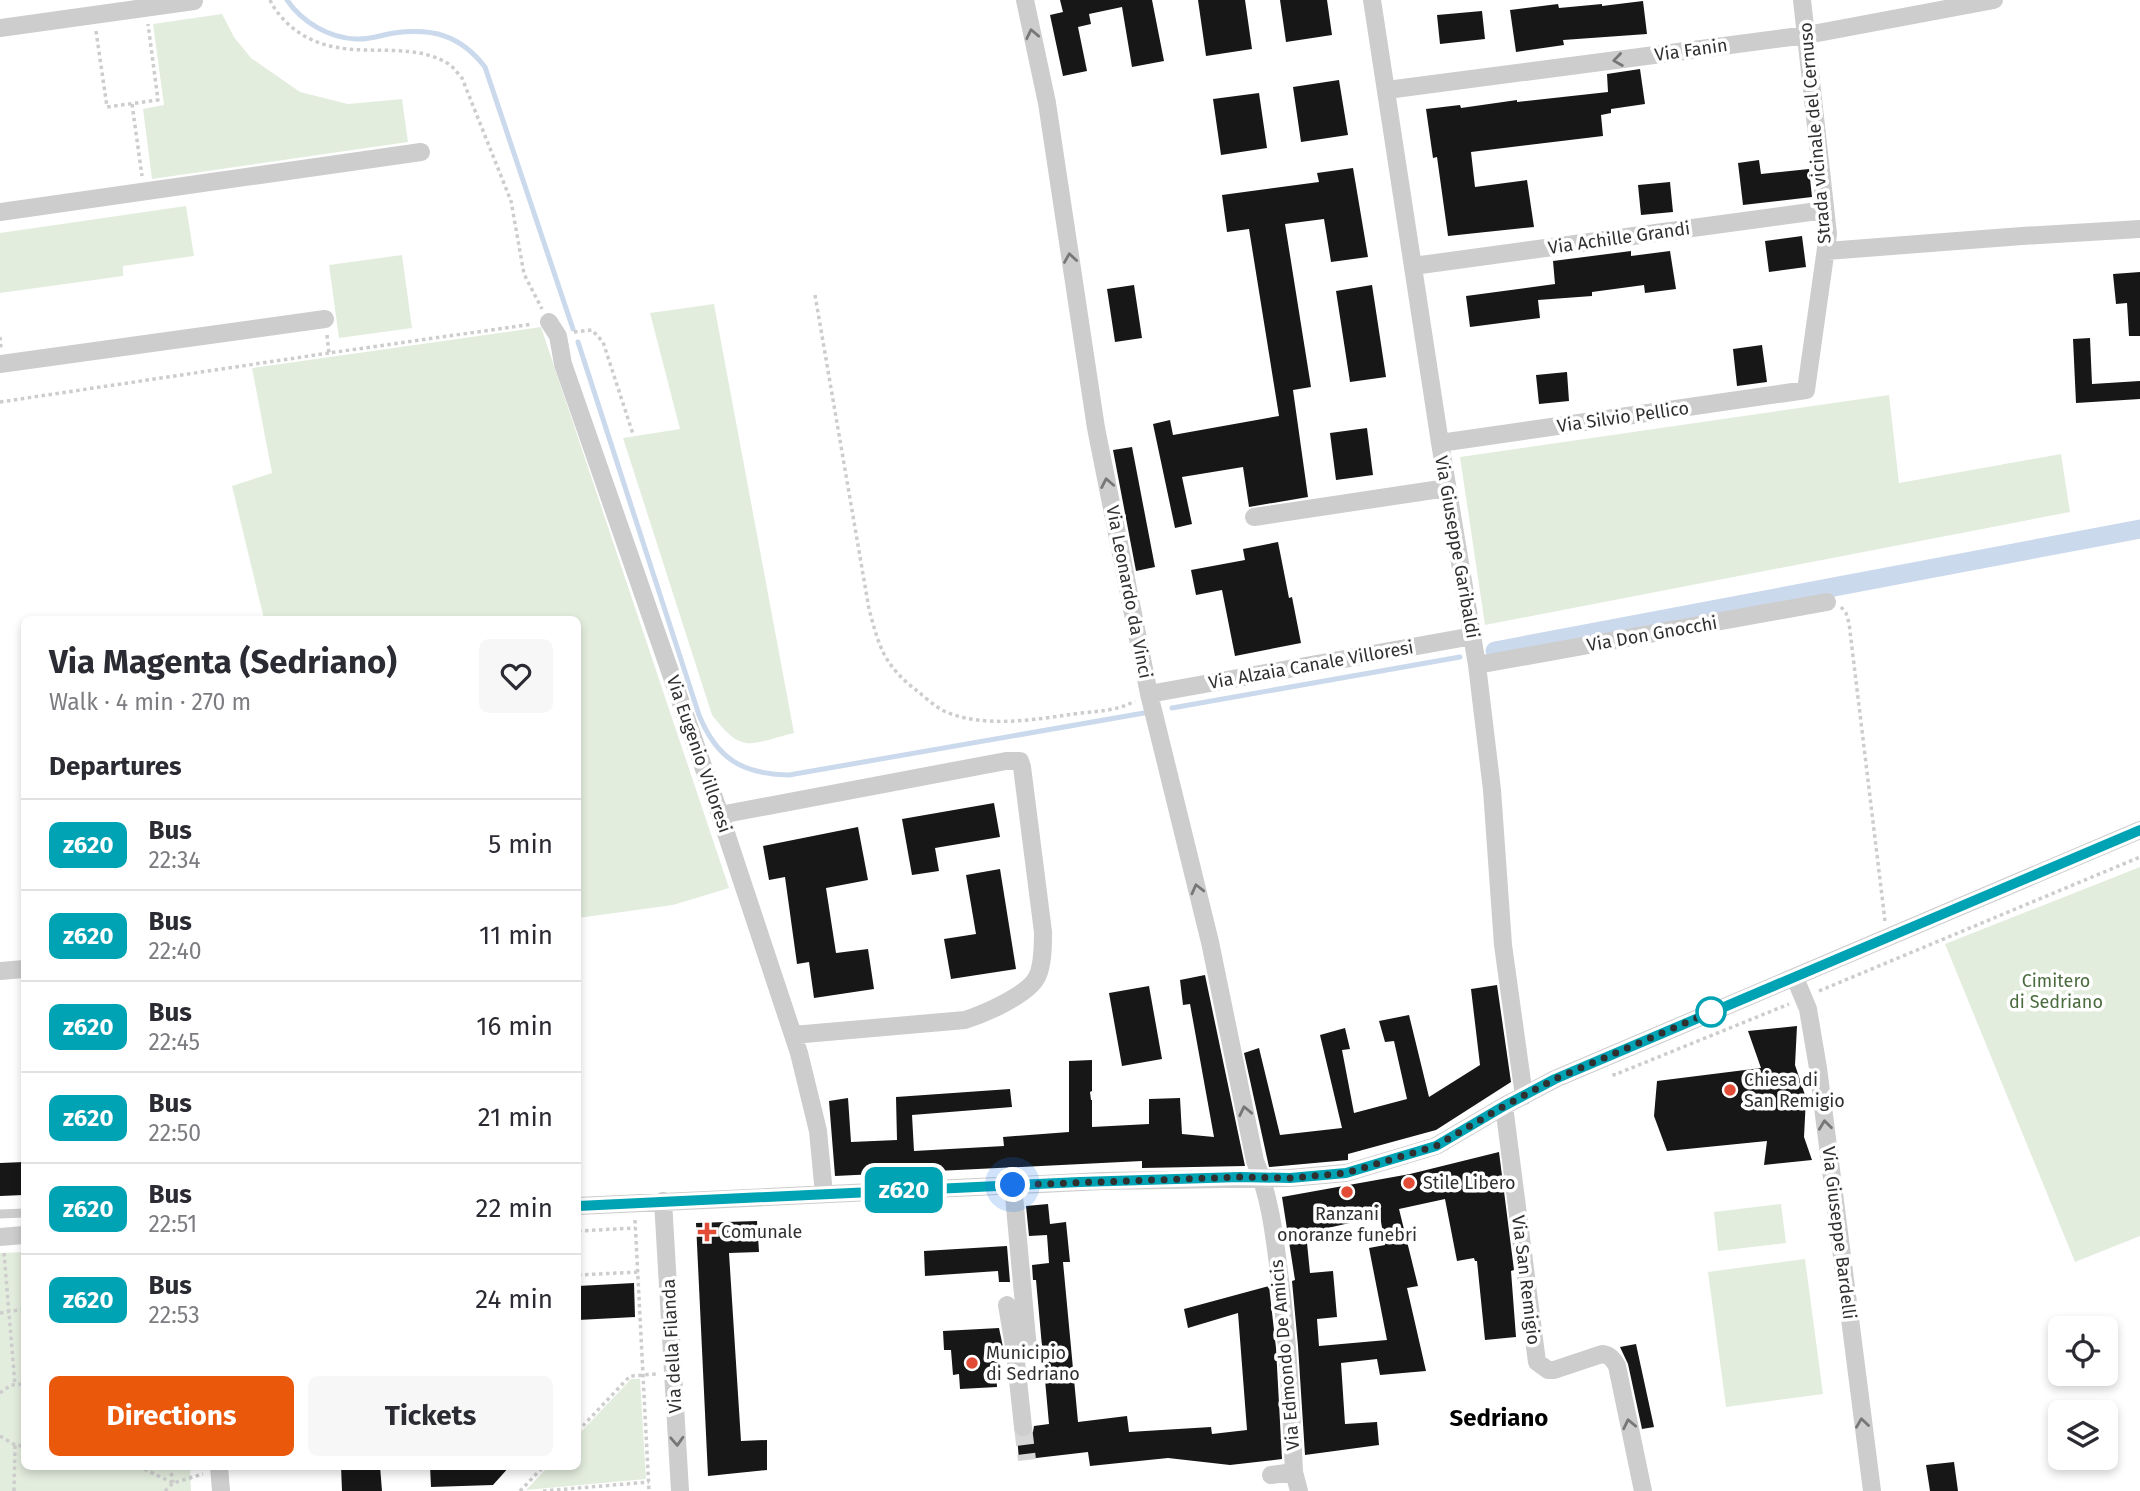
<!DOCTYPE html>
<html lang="en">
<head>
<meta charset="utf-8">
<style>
	body { margin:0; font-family:"Fira Sans",sans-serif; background:#f7f7f7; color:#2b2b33; height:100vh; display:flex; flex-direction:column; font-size:26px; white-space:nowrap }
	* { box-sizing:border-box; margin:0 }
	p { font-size:23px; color:#7c7c81 }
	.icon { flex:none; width:38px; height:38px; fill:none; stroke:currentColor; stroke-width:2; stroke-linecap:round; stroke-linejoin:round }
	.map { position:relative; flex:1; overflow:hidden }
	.panel { position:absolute; left:21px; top:616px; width:560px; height:854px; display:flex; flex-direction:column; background:#fff; border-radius:10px; box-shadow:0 4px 10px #0003 }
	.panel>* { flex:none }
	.badge { padding:0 14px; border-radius:10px; font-size:24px; line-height:46px }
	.fabs { position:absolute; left:2048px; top:1316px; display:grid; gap:14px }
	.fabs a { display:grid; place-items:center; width:70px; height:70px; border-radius:10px; background:#fff; box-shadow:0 4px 10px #0003; font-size:35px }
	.you { position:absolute; width:35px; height:35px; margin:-18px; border:5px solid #fff; border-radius:50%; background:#1a73e8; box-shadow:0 0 0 10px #1a73e833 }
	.map>.badge { position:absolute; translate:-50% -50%; box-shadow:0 0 0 4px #fff }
	h2 { padding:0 28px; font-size:26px; line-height:63px }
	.round { display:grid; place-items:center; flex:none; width:74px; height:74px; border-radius:10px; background:#f7f7f7 }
	.headline { display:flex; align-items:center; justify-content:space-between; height:119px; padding:0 28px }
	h1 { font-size:33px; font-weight:700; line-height:52px }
	.cta { display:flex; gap:14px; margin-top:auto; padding:14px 28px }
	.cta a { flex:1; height:80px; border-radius:10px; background:#ea580c; color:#fff; font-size:28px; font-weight:700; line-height:80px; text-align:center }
	.cta a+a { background:#f7f7f7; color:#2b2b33 }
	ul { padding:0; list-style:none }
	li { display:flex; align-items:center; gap:21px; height:91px; padding:0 28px; border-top:2px solid #e1e1e2 }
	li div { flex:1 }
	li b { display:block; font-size:26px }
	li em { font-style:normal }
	li .badge { min-width:77px; font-weight:700; text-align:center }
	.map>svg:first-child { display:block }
</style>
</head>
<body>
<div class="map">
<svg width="2140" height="1491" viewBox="0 0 2140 1491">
	<rect width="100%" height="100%" fill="#fff"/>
	<path fill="#e3edde" d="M222,14L234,37L251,58L300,92L348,104L402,99L408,142L152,179L143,109L164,105L153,24Z
		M186,206L194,256L123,266V276L0,293V233Z
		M402,255L412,328L339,338L329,265Z
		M714,304L794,733C749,744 743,755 712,715L623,438L680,429L650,313Z
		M541,327L729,888L673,905L578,918V620L264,619L232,486L272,473L252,368Z
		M1889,395L1899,483L2061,454L2070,512L1485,625L1460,457Z
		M2140,867V1236L2075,1262L1945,944Z
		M1781,1204L1786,1243L1718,1251L1714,1212Z
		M24,1252V1466L190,1467L191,1491H0V1253Z
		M1805,1259L1823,1394L1726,1407L1708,1272Z
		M631,1379H640L646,1479L526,1490L548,1467L578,1466V1435Z"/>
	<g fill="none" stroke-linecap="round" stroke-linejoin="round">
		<path stroke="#cbd9ec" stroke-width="5" d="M287,0C302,22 329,38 356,39C369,40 381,35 394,33C433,28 460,35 485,67L573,329
			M578,342L699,715C717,759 742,774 789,775L1144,713
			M1172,708L1460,657"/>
		<path stroke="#cbd9ec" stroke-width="19" d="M1495,651L2140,529"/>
	</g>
	<path fill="#171717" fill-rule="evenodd" d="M1060,0H1152L1164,61L1132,67L1122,7L1089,14L1091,24L1078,27L1087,71L1063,76L1050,15L1063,12Z
		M1198,0H1245L1252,49L1206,56Z
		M1280,0H1327L1332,35L1286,42Z
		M1643,1L1647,34L1563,40L1564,45L1516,52L1510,10L1558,4L1559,8L1602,4V6Z
		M1482,11L1485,39L1440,44L1437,15Z
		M1640,69L1645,104L1611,109V113L1601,115L1603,136L1471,152L1475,187L1527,180L1534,227L1448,236L1437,157L1433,158L1426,109L1460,105L1461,108L1517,100V102L1608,92L1607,74Z
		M1339,80L1348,135L1301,142L1293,87Z
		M1259,93L1267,148L1221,155L1213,99Z
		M1759,160L1761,174L1809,169L1812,197L1743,205L1738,163Z
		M1353,168L1368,257L1331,262L1324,219L1285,224L1311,387L1293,390L1308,497L1249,507L1243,467L1182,477L1192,524L1175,528L1153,424L1170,420L1173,435L1279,416L1249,229L1227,232L1222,195L1319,182L1317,173Z
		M1670,182L1673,212L1641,215L1638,185Z
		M1802,236L1806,267L1769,272L1765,241Z
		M1631,251V256L1670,251L1676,289L1645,293L1644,285L1592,292V296L1538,300L1540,318L1470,327L1466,296L1555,284L1553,261Z
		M2140,272V336H2129L2127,303L2116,304L2113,274Z
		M1134,285L1142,338L1115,342L1107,289Z
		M1372,285L1386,377L1350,382L1336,291Z
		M2090,338L2092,384L2140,381V399L2076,403L2073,339Z
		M1762,345L1767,382L1737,386L1733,349Z
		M1567,372L1569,401L1539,404L1536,375Z
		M1367,428L1373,475L1336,480L1330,433Z
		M1132,447L1155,567L1136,571L1113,450Z
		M1278,542L1289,598L1292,597L1301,643L1235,656L1222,590L1196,595L1191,570L1245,560L1243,549Z
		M994,803L1000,837L935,848L939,871L912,875L902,819Z
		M858,827L868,880L826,888L836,953L868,949L874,989L814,998L809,962L797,964L785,877L769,880L763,846Z
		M1000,869L1016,969L951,979L944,939L976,934L966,875Z
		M1205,975L1245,1166L1142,1168V1161L835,1176L829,1101L848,1098L851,1142L897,1140L896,1097L1010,1089L1012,1107L912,1115L914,1151L1004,1146L1003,1137L1069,1132V1061L1092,1060V1091L1090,1092L1091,1100H1092V1127L1149,1124V1099L1180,1098L1182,1134L1214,1137L1190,1004L1183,1005L1180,980Z
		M1497,985L1511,1082L1436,1130L1348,1154V1160L1269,1167L1244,1053L1259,1048L1280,1135L1342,1128L1320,1035L1345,1028L1350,1049L1342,1050L1354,1113L1407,1099L1394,1041L1385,1042L1379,1021L1409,1015L1429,1097L1480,1065L1471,989Z
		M1149,986L1162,1059L1122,1066L1109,993Z
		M1797,1026L1795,1065L1806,1098L1804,1137L1812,1160L1764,1165L1767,1141L1667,1151L1654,1116L1657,1081L1761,1068L1748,1031Z
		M1499,1152L1514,1270L1511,1271L1516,1337L1485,1340L1477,1261H1475L1474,1258L1457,1261L1445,1199L1399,1209L1418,1286L1407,1288L1426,1371L1380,1375L1377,1359L1341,1363L1345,1424L1377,1422L1379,1445L1305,1455L1298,1346L1292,1281L1295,1280L1282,1197L1410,1174ZM1380,1216L1385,1245L1369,1248L1387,1340L1319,1346L1317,1319L1337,1317L1333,1271L1310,1273L1306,1233Z
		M24,1162V1195L0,1196V1163Z
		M1048,1204L1050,1224L1066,1222L1070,1262H1063L1078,1422L1127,1416L1129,1432L1211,1427L1212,1434L1247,1430L1238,1313L1188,1328L1184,1309L1269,1286L1276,1348L1282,1459L1230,1465L1168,1458L1090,1466L1088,1452L1019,1460L1017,1436L1025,1438L1033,1432L1034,1426L1049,1424L1036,1280H1033L1032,1265L1049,1263L1047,1235L1029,1236L1026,1206Z
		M757,1221L759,1252L729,1253L741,1441L767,1440V1470L708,1476L696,1223Z
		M1007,1246L1010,1282H999L998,1271L925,1276L924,1251Z
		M634,1283L635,1317L578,1320V1286Z
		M999,1328L1003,1347H998L1000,1372H996L997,1387L960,1389L959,1374L953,1375L951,1350H944L943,1331Z
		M1636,1344L1654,1427L1642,1429L1628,1364L1620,1347Z
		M1954,1462L1958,1491H1930L1926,1465Z
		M341,1466H380L382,1491H342Z
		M430,1466H510L493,1485L431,1487Z"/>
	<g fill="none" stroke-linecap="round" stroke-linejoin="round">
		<path stroke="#d6d6d6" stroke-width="18" stroke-dasharray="18 9" stroke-linecap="butt" d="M1023,1427L1027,1460"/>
		<path stroke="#cdcdcd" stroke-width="3.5" stroke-dasharray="3.5 3.5" stroke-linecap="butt" d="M270,0C275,11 285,22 294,29C344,67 400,36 447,63C453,66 457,73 462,78L511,201L524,274L542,309
			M96,31L107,107L158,100L148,24
			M132,104L142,176
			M815,295L869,609C873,624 877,640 884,654C892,669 903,680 916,690C925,697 935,707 946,712C985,728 1033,720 1073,714C1095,711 1115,712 1135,701
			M574,332L592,330L603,342L633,434
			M327,335L329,353L533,324
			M0,337L1,348
			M0,402L329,353
			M1841,607L1846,613L1849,623L1885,921
			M1819,991L2140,857
			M1614,1073V1075L1789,1004
			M635,1220L649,1491
			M578,1231L635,1228
			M4,1253L15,1385
			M578,1275L638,1272
			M0,1313L24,1309
			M0,1393L11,1385L24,1384
			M578,1431L630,1376L657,1374
			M0,1436L15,1445L24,1446
			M138,1466L173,1483
			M170,1466L173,1483
			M14,1491L15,1445
			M165,1491L173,1483L203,1474
			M520,1491L544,1466
			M543,1491L649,1482"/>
		<path stroke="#cdcdcd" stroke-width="9" d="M0,1214L24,1213"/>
		<path stroke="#cdcdcd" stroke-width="18" d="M1025,0L1047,103L1096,428L1149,694L1210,942L1255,1161C1270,1197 1274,1233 1279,1272C1288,1338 1291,1405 1294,1472L1299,1491
			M1372,0L1440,443L1477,665L1492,790L1503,945L1524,1096
			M0,28L194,1
			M1387,90L1807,35L1994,0
			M0,212L421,152
			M1827,251L2022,236L2140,229
			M1413,266L1825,210
			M549,322L558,336L563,364L720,815L799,1053L818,1131L824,1194
			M0,364L325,319
			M1440,443L1806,390L1828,234L1802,0
			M1254,517L1447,488
			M1477,665L1827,602
			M1149,694L1473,636
			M720,815L1006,761H1020L1022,767L1043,932C1043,945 1043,965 1037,977C1028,995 984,1014 965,1020L793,1035
			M0,971L24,969
			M1795,978L1808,1009L1818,1068L1872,1491
			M1504,1106L1537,1362L1548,1370H1554L1602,1354C1610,1355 1613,1359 1617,1366L1643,1491
			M1013,1185L1028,1349L1015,1352L1023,1427
			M663,1201L680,1491
			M578,1206L1103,1181L1290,1178L1346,1173L1436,1146L1504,1106L1555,1079L2140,830
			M0,1237L24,1235
			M1007,1305L1015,1352
			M219,1466L221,1491
			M1271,1475L1294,1472"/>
	</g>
	<defs><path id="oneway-chevron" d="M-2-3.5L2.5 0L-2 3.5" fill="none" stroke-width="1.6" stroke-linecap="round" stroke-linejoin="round" transform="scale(1.75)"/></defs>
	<g stroke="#777">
		<use href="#oneway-chevron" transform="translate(1032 34) rotate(-102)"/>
		<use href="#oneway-chevron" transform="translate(1618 60) rotate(172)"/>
		<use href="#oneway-chevron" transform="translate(1070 258) rotate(-99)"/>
		<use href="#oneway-chevron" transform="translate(1107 483) rotate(-101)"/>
		<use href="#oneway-chevron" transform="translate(1197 889) rotate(-104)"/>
		<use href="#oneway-chevron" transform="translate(1245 1111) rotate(-102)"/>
		<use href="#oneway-chevron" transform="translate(1825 1125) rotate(-97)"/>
		<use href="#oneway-chevron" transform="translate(1862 1423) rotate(-98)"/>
		<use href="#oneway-chevron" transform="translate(1629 1424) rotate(-102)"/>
		<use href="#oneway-chevron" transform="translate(677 1441) rotate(87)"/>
	</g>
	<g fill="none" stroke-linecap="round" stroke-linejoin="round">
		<defs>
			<path id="line" d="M578,1206L1080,1182L1240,1177L1290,1178L1346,1173L1436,1146L1504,1106L1555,1079L2140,830"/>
		</defs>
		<use href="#line" stroke="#fff" stroke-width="16"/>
		<use href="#line" stroke="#00a3b4" stroke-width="10"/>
		<path stroke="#303030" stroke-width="7" stroke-dasharray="0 12.6" d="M1013,1185L1240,1177L1290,1178L1346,1173L1436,1146L1504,1106L1555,1079L1711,1012"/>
	</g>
	<circle fill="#fff" stroke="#00a3b4" stroke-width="3.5" cx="1711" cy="1012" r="14"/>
	<g fill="#e24c36" stroke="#fff" stroke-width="2.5">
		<circle cx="1730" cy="1090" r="7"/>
		<circle cx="1409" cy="1183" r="7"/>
		<circle cx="1347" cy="1192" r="7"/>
		<path d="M703.5 1221.5h7v7h7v7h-7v7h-7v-7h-7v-7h7z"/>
		<circle cx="972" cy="1363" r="7"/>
	</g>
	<g text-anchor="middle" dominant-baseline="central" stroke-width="7" stroke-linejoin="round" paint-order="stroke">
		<g font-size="18" fill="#303030" stroke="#fff">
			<text transform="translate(1691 50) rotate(-8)">Via Fanin</text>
			<text transform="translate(1815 133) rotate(-95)">Strada vicinale del Cernuso</text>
			<text transform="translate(1619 238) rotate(-8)">Via Achille Grandi</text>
			<text transform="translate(1623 417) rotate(-8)">Via Silvio Pellico</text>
			<text transform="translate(1457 547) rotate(80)">Via Giuseppe Garibaldi</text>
			<text transform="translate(1129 592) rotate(79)">Via Leonardo da Vinci</text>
			<text transform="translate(1652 634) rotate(-10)">Via Don Gnocchi</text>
			<text transform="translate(1311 665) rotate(-10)">Via Alzaia Canale Villoresi</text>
			<text transform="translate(699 754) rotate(71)">Via Eugenio Villoresi</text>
			<text transform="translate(1839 1233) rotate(83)">Via Giuseppe Bardelli</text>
			<text transform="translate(1526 1280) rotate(83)">Via San Remigio</text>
			<text transform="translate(672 1346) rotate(-93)">Via della Filanda</text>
			<text transform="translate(1285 1355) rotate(-95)">Via Edmondo De Amicis</text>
		</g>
		<g font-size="18" fill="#4a6b3e" stroke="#fff">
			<text x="2056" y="981">Cimitero<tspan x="2056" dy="21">di Sedriano</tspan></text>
		</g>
		<g font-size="18" fill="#303030" stroke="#fff" text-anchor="start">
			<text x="1744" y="1080">Chiesa di<tspan x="1744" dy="21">San Remigio</tspan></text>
			<text x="1423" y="1183">Stile Libero</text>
			<text x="1347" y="1214" text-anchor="middle">Ranzani<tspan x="1347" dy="21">onoranze funebri</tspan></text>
			<text x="721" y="1232">Comunale</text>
			<text x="986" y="1353">Municipio<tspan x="986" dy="21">di Sedriano</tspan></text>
		</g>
		<g font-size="24" font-weight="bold" fill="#000" stroke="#fff">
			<text x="1499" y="1418">Sedriano</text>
		</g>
	</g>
</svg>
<div class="fabs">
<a><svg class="icon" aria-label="locate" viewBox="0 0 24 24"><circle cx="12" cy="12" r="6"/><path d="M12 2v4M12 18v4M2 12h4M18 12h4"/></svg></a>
<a><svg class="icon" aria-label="layers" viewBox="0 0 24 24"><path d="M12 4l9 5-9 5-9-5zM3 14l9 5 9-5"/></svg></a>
</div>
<div class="you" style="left:1013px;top:1185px"></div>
<b class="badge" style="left:904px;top:1190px;background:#00a3b4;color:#fff">z620</b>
<section class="panel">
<div class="headline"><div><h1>Via Magenta (Sedriano)</h1><p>Walk · 4 min · 270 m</p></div><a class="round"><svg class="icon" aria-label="heart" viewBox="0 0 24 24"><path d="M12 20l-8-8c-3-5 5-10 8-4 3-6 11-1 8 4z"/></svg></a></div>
<h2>Departures</h2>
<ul>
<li><span class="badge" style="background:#00a3b4;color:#fff">z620</span><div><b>Bus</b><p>22:34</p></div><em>5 min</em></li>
<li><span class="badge" style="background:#00a3b4;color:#fff">z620</span><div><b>Bus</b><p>22:40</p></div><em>11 min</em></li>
<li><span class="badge" style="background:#00a3b4;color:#fff">z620</span><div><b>Bus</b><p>22:45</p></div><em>16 min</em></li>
<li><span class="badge" style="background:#00a3b4;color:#fff">z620</span><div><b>Bus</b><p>22:50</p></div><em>21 min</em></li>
<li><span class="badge" style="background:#00a3b4;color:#fff">z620</span><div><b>Bus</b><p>22:51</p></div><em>22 min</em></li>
<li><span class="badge" style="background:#00a3b4;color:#fff">z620</span><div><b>Bus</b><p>22:53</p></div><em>24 min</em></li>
</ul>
<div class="cta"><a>Directions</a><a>Tickets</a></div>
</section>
</div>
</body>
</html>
